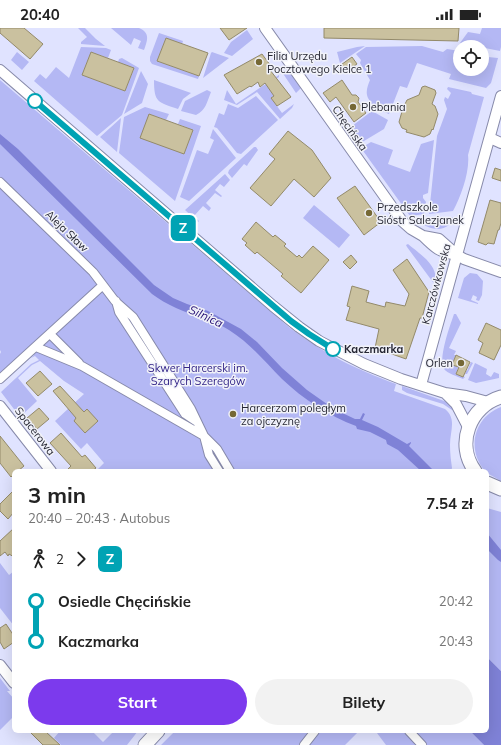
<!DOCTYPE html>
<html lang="pl">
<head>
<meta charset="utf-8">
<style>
	body { margin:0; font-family:Mulish,sans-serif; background:#f2f2f2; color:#222; height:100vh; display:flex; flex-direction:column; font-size:15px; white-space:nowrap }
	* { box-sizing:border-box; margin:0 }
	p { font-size:13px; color:#767676 }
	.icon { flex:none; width:22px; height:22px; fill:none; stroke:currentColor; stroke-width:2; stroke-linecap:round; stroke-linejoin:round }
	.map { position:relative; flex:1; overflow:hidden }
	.side { position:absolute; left:12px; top:441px; width:477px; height:264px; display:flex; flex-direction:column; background:#fff; border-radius:6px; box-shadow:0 4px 16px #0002 }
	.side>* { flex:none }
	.badge { padding:0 8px; border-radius:6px; font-size:14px; line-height:26px }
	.tools { position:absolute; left:453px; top:12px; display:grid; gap:8px }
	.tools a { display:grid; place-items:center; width:36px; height:36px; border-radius:50%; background:#fff; box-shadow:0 4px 16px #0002; font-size:20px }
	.map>.badge { position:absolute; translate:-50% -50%; box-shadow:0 0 0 2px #fff }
	.legs { display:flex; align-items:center; gap:6px; height:44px; padding:0 16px; font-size:13px }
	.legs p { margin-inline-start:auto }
	.overview { display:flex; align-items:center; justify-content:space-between; height:68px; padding:0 16px }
	h1 { font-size:22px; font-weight:700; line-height:30px }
	.button { display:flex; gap:8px; margin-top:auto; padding:8px 16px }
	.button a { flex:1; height:46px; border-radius:24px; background:#7c3aed; color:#fff; font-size:16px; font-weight:700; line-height:46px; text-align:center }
	.button a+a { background:#f2f2f2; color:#222 }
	ul { padding:0 16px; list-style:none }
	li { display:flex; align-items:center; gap:14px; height:40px; font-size:15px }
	li i { display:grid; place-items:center; width:6px; height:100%; margin:0 5px; background:currentColor }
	li i::after { content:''; width:10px; height:10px; margin:-5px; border:3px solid; border-radius:50%; background:#fff }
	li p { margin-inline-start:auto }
	li:first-child i { background:linear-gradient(#0000 50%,currentColor 0) }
	li:last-child i { background:linear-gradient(currentColor 50%,#0000 0) }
	.status { display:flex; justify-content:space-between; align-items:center; height:28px; padding:0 20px; background:#fff; direction:ltr }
	.status svg { height:11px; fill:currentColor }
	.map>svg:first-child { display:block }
</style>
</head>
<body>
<div class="status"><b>20:40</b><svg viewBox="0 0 49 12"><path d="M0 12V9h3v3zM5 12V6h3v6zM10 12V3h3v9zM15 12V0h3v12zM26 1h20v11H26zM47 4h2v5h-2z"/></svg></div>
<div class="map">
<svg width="501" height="717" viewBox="0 0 501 717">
	<rect width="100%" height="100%" fill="#e0e3ff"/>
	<path fill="#b4b8f4" d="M78,0H85L96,11L105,18L81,16V14L87,9Z
		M111,0H139C151,5 147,13 144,22L138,20L141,13L134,10L131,17Z
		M482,0H501V19L500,23L460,15L468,4L480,6Z
		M247,2L253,11L232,28L224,25L231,14Z
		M159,5L183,13L182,16L166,10L157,33L199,48L198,51L152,36L150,33V29Z
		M365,18L340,35L337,24L357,19Z
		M422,18L443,24L447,21L460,23V41H482V36L486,37L488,29L498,30L491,55L486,60L449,51L451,46L417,35L407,60L400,58L389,86L372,79C372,75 370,74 368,70C365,64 368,57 370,52L360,35L361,32L356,26L366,19Z
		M81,19L106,20L111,22L108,30L91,24L82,47L125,63L134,41L118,34L119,31L122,30L139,40L122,87L97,108L34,53L40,46L46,51L56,39L69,50Z
		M17,24L29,34L22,42L11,32Z
		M212,24L229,30L203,50L211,25Z
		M285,41H288L301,60L296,65L282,44Z
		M141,43L148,56L142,75L124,86Z
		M279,47V49L267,57L274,68L271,70L282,85L294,76L292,80L280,91L257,64L237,77L224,72L227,62L236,76Z
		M0,52L290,300C325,326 355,341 396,356L394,363L445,381C457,391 450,403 450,417C450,425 451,433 452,440L451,443H113L111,441L109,443H96L104,435L87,415L81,421L55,393L84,366L64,353L40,333L32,337L18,350L37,373L20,389L1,364L31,336L39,332L35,328L31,330L34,327L28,320L0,346V326L1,324L0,322Z
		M154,52L191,65L183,71L178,81C158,74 154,75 154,52Z
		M448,59L471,64L472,66L484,69L468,127C470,143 461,169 453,183L429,186L437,108L447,81L444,72L445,69L448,71L451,65L447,61Z
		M207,62L211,64C207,74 206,82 196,87L181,83L185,73Z
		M256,68L278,92L241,126L237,125L217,100L214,99L219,85L224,87L228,76L238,80Z
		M145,79L169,86L166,92L149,86L184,126L193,102L178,96L180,91L201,98L175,173L119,125L124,89Z
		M372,83L388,92L384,101L359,116L348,101Z
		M121,90L117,124L100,109Z
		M213,101L236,130L189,173L180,169L197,122L208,126L214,112L210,110Z
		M434,112L428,165L423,167V170L426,174L424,186L410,188L361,120L371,114L393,122L388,136L410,144L421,116Z
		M254,119H256L258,122L248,136L247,138L244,136L232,150L228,145L229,142Z
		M225,146L230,152L224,159L220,156L215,162L222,168L221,169L215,165L206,175L211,180L209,183L203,178L194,188L199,193L198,194L185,182Z
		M314,177L350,207L339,220L303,190Z
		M454,189C454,193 453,194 449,197C438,206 425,198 415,192Z
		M408,216C421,227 440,238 435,257L407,219L406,217Z
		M470,245L477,246L483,253L482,267L479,273L476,272L477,269L473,267L471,272L478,275V276L458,270L464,250Z
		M454,286H456L461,295L449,320L456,323L454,327H456L452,336L467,343L471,334L473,335L467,346H465L466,344L458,340L456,346L465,349L463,351C457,348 448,346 444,341C438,330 450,298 454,286Z
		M475,335L487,341L486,346L491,349L494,344L499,346V350L476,355L468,352Z
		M402,358L447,374L455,381L452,382L443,376L407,365L402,362Z
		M501,379V453L487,445V443H485C466,421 474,389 501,379Z
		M487,480L501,484V643L487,629Z
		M0,535L9,547L14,543V598L0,580Z
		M0,650L10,663H7L14,671V688L0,702Z
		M60,703H92L103,714L114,703H138L127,717H61L54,710Z
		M175,703H362L358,704L345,717H161Z
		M370,703H470L484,717H386L377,705Z"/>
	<path fill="#7f82d7" d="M0,106L18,121L154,257L173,270L187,276L208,283L241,301L257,314L282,340L307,362L334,381L355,391H360L363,385L365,386L362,392L378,399L407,416L411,414V415L409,418L434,443H421L398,422L387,416L386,412L370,404L357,401L356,398C329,388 303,371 282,351C264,333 251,316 229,302C212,291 193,288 176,280C167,276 159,271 152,266L0,116Z
		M487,505L501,522V534L498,532L487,521Z
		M487,629L501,643V717H484L470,703H487Z"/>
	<path fill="#cac19f" stroke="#938a6a" d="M0,0H24L43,16L30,31L0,5Z
		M220,0H247L229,12Z
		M324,0H459L458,13L324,10Z
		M166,10L208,25L199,48L157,33Z
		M91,24L134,40L125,63L82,47Z
		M262,26L273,41L270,42L291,69L277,78L271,70L274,68L265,55L260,59L258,54L251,59L250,58L237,66L224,47Z
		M352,29L357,36L344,45L338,39Z
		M342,52L352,67H356L359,70L358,74L366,85L354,94L336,69L330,74L323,65Z
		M425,58L435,62L436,65L432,76L435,78L438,86L433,102L432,101L430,106L424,109L406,104L407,102L402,100L399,94L403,80L407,72L419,67L422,59Z
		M149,86L193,102L184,126L140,110Z
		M288,103L312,122L331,150L314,169L294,151L271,178L250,160L275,131L269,126Z
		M495,140L501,142V153L492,150Z
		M355,158L381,194L364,207L337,170Z
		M490,172L501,175V195L499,202H498L494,216L488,215L486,217L478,214Z
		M256,194L273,209L275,207L286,216L284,218L297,229L299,227L302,230L313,218L329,232L301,265L281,248L283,246L257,224L255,226L245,217L247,215L242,211Z
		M351,227L357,234L350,241L343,234Z
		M407,231L429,264L422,290H420L406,331L375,320L379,301L346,292L350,279L347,278L352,258L369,263L366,274L385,279L386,274L405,278L409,266L393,242Z
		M486,295L501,302V317L494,332L479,325L483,315L478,312Z
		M456,327L470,334L463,349L456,346L459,339L452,337Z
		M40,343L52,356L38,368L26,355Z
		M60,358L84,384L87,381L98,393L85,405L74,393L76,390L53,363Z
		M39,380L49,391L37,401L27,390Z
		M61,405L82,429L85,427L96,440L92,443H66L71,438L50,415Z
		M0,408L24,438L18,443H14V446L11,449L0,435Z
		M14,462V484L8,491L0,483V476Z
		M14,500V529L9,526L8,528L5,524L0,528V513Z
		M6,596L14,608V614L4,621L0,614V600Z
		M29,703H45L60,717H43Z"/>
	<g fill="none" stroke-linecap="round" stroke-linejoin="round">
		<defs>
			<path id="pedestrian" d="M0,154L93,244L115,273L133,289L191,381L204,408L209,427L219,443
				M116,273L119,284L185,386L197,394
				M50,306L79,335
				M36,319L82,338L204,408L217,421L230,443
				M0,351L103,257
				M409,703L422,717
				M304,717L315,703"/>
			<path id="minor" d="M265,0L402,193L411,201L423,208L439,211L457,227L464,231L501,244
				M0,42L273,278L299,299L319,313L364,336L401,351L445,365L466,368L488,374
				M490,110L501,115
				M423,208C435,220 439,224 457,227
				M421,357L501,68
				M445,365L456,376L468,399
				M0,378L51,443
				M0,637L14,655"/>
			<path id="tertiary" d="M475,443C455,416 470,378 501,369
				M487,455L501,461
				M145,717L158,703"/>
		</defs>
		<use href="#pedestrian" stroke="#878aaa" stroke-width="10"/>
		<use href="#minor" stroke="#878aaa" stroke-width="12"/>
		<use href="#tertiary" stroke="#878aaa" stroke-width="15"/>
		<use href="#pedestrian" stroke="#fff" stroke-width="8"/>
		<use href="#minor" stroke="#fff" stroke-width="10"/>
		<use href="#tertiary" stroke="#fff" stroke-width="13"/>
	</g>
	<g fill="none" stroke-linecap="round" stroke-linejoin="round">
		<defs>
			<path id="line-1" d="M35,73L291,293L309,306L333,321"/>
		</defs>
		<use href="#line-1" stroke="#fff" stroke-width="9"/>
		<use href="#line-1" stroke="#00a3b4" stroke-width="6"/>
	</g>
	<g fill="#756835" stroke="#f1f2f9" stroke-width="1.5">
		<circle cx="259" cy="34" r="4"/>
		<circle cx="353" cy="79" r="4"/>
		<circle cx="369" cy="185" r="4"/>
		<circle cx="461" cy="335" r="4"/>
		<circle cx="233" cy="386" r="4"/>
	</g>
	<g fill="#fff" stroke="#00a3b4" stroke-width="2">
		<circle cx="35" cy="73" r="7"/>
		<circle cx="333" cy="321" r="7"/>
	</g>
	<g text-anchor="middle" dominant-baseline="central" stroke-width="3" stroke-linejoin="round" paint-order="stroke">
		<g font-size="11" fill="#262734" stroke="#f1f2f9" text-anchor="start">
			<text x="267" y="28">Filia Urzędu<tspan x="267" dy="13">Pocztowego Kielce 1</tspan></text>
			<text x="361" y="79">Plebania</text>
			<text x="377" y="179">Przedszkole<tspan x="377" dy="13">Sióstr Salezjanek</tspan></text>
			<text x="453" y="335" text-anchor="end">Orlen</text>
			<text x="241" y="380">Harcerzom poległym<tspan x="241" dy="13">za ojczyznę</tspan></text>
		</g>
		<g font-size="11" fill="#262734" stroke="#f1f2f9">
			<text transform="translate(350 100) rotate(55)">Chęcińska</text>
			<text transform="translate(67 203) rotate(44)">Aleja Sław</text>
			<text transform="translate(436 256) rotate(-75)">Karczówkowska</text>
			<text transform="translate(35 403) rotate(52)">Spacerowa</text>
		</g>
		<g font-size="11" font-weight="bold" fill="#262734" stroke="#f1f2f9" text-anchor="start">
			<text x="344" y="321">Kaczmarka</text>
		</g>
		<g font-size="11" fill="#332588" stroke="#f1f2f9">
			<text x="198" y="340">Skwer Harcerski im.<tspan x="198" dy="13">Szarych Szeregów</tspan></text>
		</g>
		<g font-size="12" font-style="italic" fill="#271176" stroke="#f1f2f9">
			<text transform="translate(206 288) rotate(25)">Silnica</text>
		</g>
	</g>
</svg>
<div class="tools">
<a><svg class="icon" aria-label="locate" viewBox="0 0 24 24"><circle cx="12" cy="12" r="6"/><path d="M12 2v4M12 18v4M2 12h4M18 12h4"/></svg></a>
</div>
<b class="badge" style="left:183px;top:200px;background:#00a3b4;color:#fff">Z</b>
<section class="side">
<div class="overview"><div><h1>3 min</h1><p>20:40 – 20:43 · Autobus</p></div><b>7.54 zł</b></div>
<div class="legs"><svg class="icon" aria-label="walk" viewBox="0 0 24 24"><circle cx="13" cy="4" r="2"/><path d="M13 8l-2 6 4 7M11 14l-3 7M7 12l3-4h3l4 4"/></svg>2<svg class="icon" aria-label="forward" viewBox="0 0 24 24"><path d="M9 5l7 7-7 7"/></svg><b class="badge" style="background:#00a3b4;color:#fff">Z</b></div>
<ul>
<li><i style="color:#00a3b4"></i><b>Osiedle Chęcińskie</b><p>20:42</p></li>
<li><i style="color:#00a3b4"></i><b>Kaczmarka</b><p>20:43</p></li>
</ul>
<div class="button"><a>Start</a><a>Bilety</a></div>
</section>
</div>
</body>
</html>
